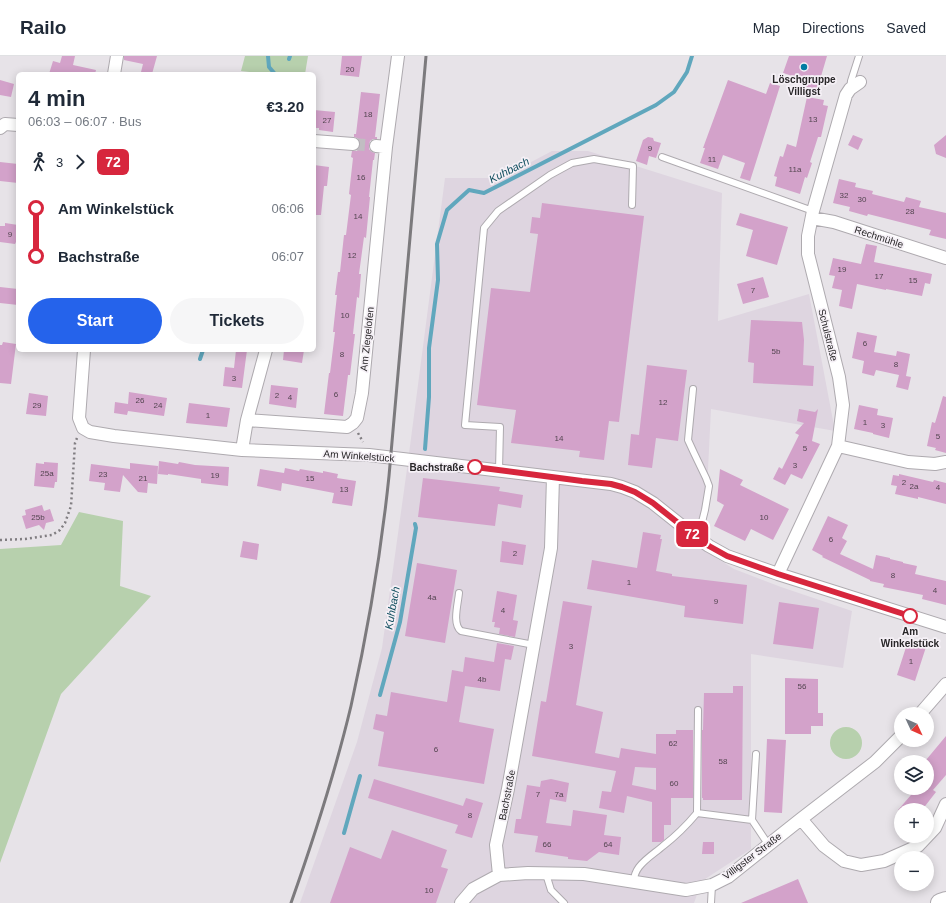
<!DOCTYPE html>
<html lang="en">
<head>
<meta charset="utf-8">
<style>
	body { margin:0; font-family:Helvetica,sans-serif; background:#f6f6f7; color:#1f2937; height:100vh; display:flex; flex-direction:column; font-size:15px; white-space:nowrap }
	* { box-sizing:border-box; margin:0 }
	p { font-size:13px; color:#747a83 }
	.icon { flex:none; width:22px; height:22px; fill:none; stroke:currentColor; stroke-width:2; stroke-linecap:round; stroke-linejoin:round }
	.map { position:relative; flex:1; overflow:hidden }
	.side { position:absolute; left:16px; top:16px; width:300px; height:280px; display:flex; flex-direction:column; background:#fff; border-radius:6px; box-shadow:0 2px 10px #0003 }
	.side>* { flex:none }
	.badge { padding:0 8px; border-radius:6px; font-size:14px; line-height:26px }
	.needle { width:26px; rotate:134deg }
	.buttons { position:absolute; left:894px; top:651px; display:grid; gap:8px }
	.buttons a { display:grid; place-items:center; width:40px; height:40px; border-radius:50%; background:#fff; box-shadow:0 2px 10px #0003; font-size:20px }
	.map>.badge { position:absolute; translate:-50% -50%; box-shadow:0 0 0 2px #fff }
	.legs { display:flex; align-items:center; gap:6px; height:44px; padding:0 12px; font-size:13px }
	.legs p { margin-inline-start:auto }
	.headline { display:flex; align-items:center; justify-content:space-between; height:68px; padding:0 12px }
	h1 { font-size:22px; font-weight:700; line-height:30px }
	.cta { display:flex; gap:8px; margin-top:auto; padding:8px 12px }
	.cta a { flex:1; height:46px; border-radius:24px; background:#2563eb; color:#fff; font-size:16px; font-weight:700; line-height:46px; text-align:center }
	.cta a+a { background:#f6f6f7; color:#1f2937 }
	ul { padding:0 12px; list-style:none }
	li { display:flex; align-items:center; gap:14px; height:48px; font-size:15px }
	li i { display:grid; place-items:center; width:6px; height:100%; margin:0 5px; background:currentColor }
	li i::after { content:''; width:10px; height:10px; margin:-5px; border:3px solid; border-radius:50%; background:#fff }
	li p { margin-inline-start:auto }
	li:first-child i { background:linear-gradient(#0000 50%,currentColor 0) }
	li:last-child i { background:linear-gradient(currentColor 50%,#0000 0) }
	header { display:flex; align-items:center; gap:24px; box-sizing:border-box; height:56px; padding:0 20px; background:#fff; border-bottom:1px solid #e0e1e3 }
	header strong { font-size:19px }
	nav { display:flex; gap:22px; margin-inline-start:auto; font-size:14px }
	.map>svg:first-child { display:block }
</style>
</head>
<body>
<header>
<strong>Railo</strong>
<nav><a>Map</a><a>Directions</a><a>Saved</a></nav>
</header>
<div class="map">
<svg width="946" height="847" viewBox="0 0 946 847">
	<rect width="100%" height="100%" fill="#e7e3e8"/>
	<path fill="#ded5e0" d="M552,95H588L722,137L718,265L809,238L835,375L711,353L704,494L734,513L781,531L852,555L843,612L751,598V793L702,825L694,847H300L357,686L382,592L407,413L445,122H501Z"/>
	<path fill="#b7d0ad" d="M245,0H308L305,18H266L241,15Z
		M79,456L123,465L120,530L151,540L61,638L0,807V493L61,489Z
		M830 687a16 16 0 1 1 32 0a16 16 0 1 1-32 0Z"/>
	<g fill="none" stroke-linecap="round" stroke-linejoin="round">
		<path stroke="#60a7bd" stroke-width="4" d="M268,0L269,11L275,18
			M289,3L290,0
			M200,303L203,294
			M425,393L429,341V292L438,224L437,188L447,154L469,134L484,137L656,49L674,36L687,16L692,0
			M380,639L400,566L416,472L415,468
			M344,777L360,720"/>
	</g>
	<path fill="#d3a2ca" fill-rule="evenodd" d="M62,0H75L73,9L96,14L95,18H49L53,5L60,7Z
		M124,0H157L152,18H146L141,16L143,8L124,4Z
		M342,0H362L359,21L340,19Z
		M789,0H827L817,34L804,30L806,24L783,17Z
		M0,24L14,28L11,41L0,39Z
		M728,24L766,38L770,27L780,30L750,125L740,122L745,107L723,99L718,113L700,107L705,92H703Z
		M361,36L380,38L375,81H377V83H373L370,85L369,89V93L372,96L375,97L374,104H373L369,141H370L366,182L364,181L359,218H361L359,242L357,241L353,278H355L350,319H348L343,360L324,358L329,317H330L335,276H333L337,239H335L338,216H340L344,179H346L351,139L349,138L353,102L351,101L352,95H357L359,92L360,89V84L357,82L354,81V78H356Z
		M807,41L824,44L823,49L828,50L821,81H818L810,106L812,107L807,122L805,121L800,138L775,130L777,121L774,120L780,100L783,101L787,88L796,91Z
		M314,54L335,56L333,76L319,74V72H314Z
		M853,79L863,83L858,94L848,89Z
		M946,79V102L936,98L934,89Z
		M648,81L653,82L654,85L661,87L656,102L649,100L647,109L636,105L643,84Z
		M0,106L18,108V127L0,125Z
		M314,109L329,111L327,130H324L321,159H314Z
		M839,123L856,127L855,131L873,135L872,138L904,146L906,141L921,145L919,151L946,157V183L929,179L931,174L884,162L868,158L867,160L849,155L850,151L833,147Z
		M542,147L644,160L619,366L609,365L604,404L579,401L580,395L511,387L516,354L477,349L491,232L530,236L538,178L530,177L532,161L540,162Z
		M740,157L788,171L777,209L746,200L753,174L736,169Z
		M5,167L18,169V186H16L15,188L0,186V170H5Z
		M866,188L877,190L874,206L932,218L930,228L925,227L922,240L886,233V234L857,228L852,253L839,250L842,234L832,232L835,220L829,219L833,202L861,208Z
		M763,221L769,241L743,248L737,228Z
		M0,231L18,233V249L0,247Z
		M751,264L802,266L804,284L803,309L814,310L813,330L753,327L754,307L748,306Z
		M857,276L877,280L874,296L896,300L897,295L910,298L906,320L911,321L908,334L896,331L899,319L876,314L874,320L862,317L864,305L852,302Z
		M3,286L16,288L11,328L0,327V289H2Z
		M236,294H247L242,332L223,330L225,311L234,312Z
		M284,294H304L302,307L283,304Z
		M647,309L687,314L678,385L656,382L652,412L628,409L631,378L639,379Z
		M271,329L298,332L296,352L269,348Z
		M129,336L167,342L164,360L128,355L127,359L114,357L115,346L128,348Z
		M29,337L48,340L46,360L26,358Z
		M943,340L946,341V397L935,394L936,392L927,390L932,366L935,367Z
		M189,347L230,352L227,371L186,367Z
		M859,349L878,353L877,359L893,362L889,382L873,378V377L854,373Z
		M799,353L815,356L818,353L812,385L820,388L802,423L791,418L785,429L773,423L779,411L782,413L799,379L795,377L804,367L797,365Z
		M159,405L178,408L179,406L195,409L229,411L228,430L201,427V423L168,418V419L158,418Z
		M44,406L58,407L57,426H55L54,432L34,430L36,407L44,408Z
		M130,407L158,410L157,428L148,427L147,437L138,436L123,419L120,436L104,434L105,427L89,425L91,408L130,413Z
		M285,412L299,415L300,413L323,417V415L338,418L337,422L356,425L352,450L332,447L334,437L282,427L281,435L257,430L260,413L284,417Z
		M720,413L743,424L740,429L789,453L773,484L751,473L745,485L714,470L724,449L717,445Z
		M899,418L933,426L934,424L946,427V448L918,441V443L895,438L897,430L891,429L893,419L899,420Z
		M423,422L500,431L499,435L523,439L521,452L498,448L495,470L418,461Z
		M42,449L44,455L50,453L54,465L46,467L44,474L39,469L26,473L22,460L26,459L25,454Z
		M828,460L848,469L842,482L847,485L840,498L873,513L876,499L890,502V503L903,506V507L917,510L915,518L946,525V549L922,543L923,539L883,531L884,528L870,525V524L822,501L823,500L812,494Z
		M643,476L661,479L660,483H662L656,515L672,518V520L747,529L743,568L684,561L685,550L587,533L592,504L637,512Z
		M243,485L259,488L257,504L240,501Z
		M502,485L526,489L523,509L500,506Z
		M417,507L457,514L445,587L405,580Z
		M497,535L517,539L513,564L518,565L515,581L499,578L500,572L494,571L495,566H492Z
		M563,545L592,550L576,649L603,656L595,697L619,702L621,692L656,698V678H676V674H693V742H671V769H664V784L661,786H652V746L627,740L624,757L599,752L602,735L611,736L616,715L532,700L541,645L546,646ZM635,711L656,712V734L632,729Z
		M779,546L819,552L813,593L773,588Z
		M908,585L926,591L915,625L897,619Z
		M497,587L514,590L511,604L505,603L500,635L465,630L459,666L494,673L484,728L378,710L384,676L373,673L376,658L387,660L391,636L447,646L452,614L463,616L465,601L494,606Z
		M785,622L818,623V657H823V670H811V678H785Z
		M733,630H743L742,744H703V742H702V674H703L704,637H733Z
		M946,680V719L933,734L936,736L922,754H898L911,739L903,732H927L926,704Z
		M767,683L786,684L782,757L764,756Z
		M374,723L463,750L466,742L483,747L472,782L455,777L458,769L368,742Z
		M551,723L569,727L566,746L550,743L546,767L571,770L573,754L607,759L604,779L621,781L619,799L599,796L587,805L568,803V801L535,796L538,780L514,777L516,763H521L527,729L540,731L541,725Z
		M392,774L447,794L441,811L448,813L436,847H330L350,791L381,803Z
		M703,786H714V798H702Z
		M798,823L808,847H741Z"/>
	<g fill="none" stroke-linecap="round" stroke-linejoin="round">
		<path stroke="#c1bdc2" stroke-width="12" stroke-dasharray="12 6" stroke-linecap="butt" d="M353,88L376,90"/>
		<defs>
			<path id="service" d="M850,33L851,25L859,0
				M662,101L813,155
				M693,333L688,384L694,397L706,422L709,430L705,454L698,482
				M499,414L500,371L465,369L484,172L498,155L550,119L572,107L594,103L633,110L632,149
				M459,537C458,548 452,568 461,575L534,589
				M698,654L697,757L752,764
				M756,698L752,764L768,788
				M546,818L551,834L564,847
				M634,825C634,820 636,815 639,811C646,802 655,797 663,790C676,780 687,769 697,757
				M711,847L712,829"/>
			<path id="minor" d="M114,18L117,0
				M0,72L5,68L18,69
				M314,85L353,88
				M376,90L386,91L398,0
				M812,162L834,166L946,202
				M84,294L79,362L83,372L90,376L114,380L242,394L369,399L611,428L622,431L635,436L653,447L692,478L709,490L727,500L778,518L946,571
				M247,364L347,371L353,367L357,362L362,337L386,91
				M838,390L908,406L935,408L946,406
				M242,394L247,364L266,294
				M778,518L838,390L843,349L839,321L808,198V180L813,155L846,39L850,33L860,26
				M920,658L946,628
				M801,763L824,790L844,805L861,809L884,805L918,790L935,772L946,748
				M499,819L496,789L508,733L551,492L553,421
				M461,847L473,833L499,819L528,817L584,818L686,834L712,829L728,821L801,763L875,706L901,680"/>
			<path id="secondary" d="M940,847L946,845"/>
		</defs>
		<use href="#service" stroke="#aeaaaf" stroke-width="8"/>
		<use href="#minor" stroke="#aeaaaf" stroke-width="14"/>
		<use href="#secondary" stroke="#aeaaaf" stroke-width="20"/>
		<path stroke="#807d81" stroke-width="2.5" stroke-dasharray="2 3" stroke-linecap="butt" d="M358,377L363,386
			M0,484L25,483L52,479L60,474L65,467L71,450L75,387L77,382"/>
		<use href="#service" stroke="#fff" stroke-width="6"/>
		<use href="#minor" stroke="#fff" stroke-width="12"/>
		<use href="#secondary" stroke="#fff" stroke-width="18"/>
		<path stroke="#7c7a7d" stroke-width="3" d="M291,847C314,782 335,717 351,650C368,574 381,497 389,420L426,0"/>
	</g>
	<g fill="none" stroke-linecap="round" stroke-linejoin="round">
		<defs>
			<path id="line-1" d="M475,411L582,425L611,428L622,431L635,436L653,447L692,478L709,490L727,500L778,518L910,560"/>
		</defs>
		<use href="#line-1" stroke="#fff" stroke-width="9"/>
		<use href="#line-1" stroke="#d7263d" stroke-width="6"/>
	</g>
	<circle fill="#007ca3" stroke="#f5f0f6" stroke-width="1.5" cx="804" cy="11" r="4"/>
	<g fill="#fff" stroke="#d7263d" stroke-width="2">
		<circle cx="475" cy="411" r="7"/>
		<circle cx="910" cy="560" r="7"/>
	</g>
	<g text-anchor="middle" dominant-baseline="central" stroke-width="3.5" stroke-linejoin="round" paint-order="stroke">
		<g font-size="8" fill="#534550">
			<text x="350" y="13">20</text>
			<text x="368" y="58">18</text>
			<text x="813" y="63">13</text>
			<text x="327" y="64">27</text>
			<text x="650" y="92">9</text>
			<text x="712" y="103">11</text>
			<text x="795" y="113">11a</text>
			<text x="361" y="121">16</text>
			<text x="844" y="139">32</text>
			<text x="862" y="143">30</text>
			<text x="910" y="155">28</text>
			<text x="358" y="160">14</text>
			<text x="10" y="178">9</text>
			<text x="352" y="199">12</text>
			<text x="842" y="213">19</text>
			<text x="879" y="220">17</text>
			<text x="913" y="224">15</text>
			<text x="753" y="234">7</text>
			<text x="345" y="259">10</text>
			<text x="865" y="287">6</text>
			<text x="776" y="295">5b</text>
			<text x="342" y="298">8</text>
			<text x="896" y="308">8</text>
			<text x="234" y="322">3</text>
			<text x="336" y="338">6</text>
			<text x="277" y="339">2</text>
			<text x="290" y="341">4</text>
			<text x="140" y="344">26</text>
			<text x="663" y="346">12</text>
			<text x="37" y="349">29</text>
			<text x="158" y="349">24</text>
			<text x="208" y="359">1</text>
			<text x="865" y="366">1</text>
			<text x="883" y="369">3</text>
			<text x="938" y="380">5</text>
			<text x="559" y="382">14</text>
			<text x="805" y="392">5</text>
			<text x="795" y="409">3</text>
			<text x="47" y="417">25a</text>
			<text x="103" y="418">23</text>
			<text x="215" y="419">19</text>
			<text x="143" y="422">21</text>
			<text x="310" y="422">15</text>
			<text x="904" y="426">2</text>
			<text x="914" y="430">2a</text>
			<text x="938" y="431">4</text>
			<text x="344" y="433">13</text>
			<text x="38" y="461">25b</text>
			<text x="764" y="461">10</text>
			<text x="831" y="483">6</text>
			<text x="515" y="497">2</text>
			<text x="893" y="519">8</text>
			<text x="629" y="526">1</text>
			<text x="935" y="534">4</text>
			<text x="432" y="541">4a</text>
			<text x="716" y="545">9</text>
			<text x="503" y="554">4</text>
			<text x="571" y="590">3</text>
			<text x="911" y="605">1</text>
			<text x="482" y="623">4b</text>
			<text x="802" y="630">56</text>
			<text x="673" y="687">62</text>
			<text x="436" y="693">6</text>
			<text x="723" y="705">58</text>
			<text x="674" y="727">60</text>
			<text x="538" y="738">7</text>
			<text x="559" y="738">7a</text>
			<text x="470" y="759">8</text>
			<text x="547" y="788">66</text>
			<text x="608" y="788">64</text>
			<text x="429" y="834">10</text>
		</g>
		<g font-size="10" font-weight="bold" fill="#282628" stroke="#f5f0f6">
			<text x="804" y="23">Löschgruppe<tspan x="804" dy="12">Villigst</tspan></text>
		</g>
		<g font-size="10" fill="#282628" stroke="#f5f0f6">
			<text transform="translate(879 181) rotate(18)">Rechmühle</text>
			<text transform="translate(828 279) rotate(76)">Schulstraße</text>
			<text transform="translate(367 283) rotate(-84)">Am Ziegelofen</text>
			<text transform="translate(359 400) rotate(4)">Am Winkelstück</text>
			<text transform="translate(507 739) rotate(-79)">Bachstraße</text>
			<text transform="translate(752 800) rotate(-37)">Villigster Straße</text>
		</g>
		<g font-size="10" font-weight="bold" fill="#282628" stroke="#f5f0f6" text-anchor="end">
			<text x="464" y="411">Bachstraße</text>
			<text x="910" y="575" text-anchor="middle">Am<tspan x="910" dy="12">Winkelstück</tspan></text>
		</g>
		<g font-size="11" font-style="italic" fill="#135060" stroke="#f5f0f6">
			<text transform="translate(509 114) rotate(-27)">Kuhbach</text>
			<text transform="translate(392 552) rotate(-80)">Kuhbach</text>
		</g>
	</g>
</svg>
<div class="buttons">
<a><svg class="needle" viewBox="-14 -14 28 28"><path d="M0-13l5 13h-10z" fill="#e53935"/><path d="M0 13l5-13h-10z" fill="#747a83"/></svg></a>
<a><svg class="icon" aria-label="layers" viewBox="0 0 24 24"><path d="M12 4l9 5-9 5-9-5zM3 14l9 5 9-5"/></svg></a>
<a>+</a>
<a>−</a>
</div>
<b class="badge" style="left:692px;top:478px;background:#d7263d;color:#fff">72</b>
<section class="side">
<div class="headline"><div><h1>4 min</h1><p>06:03 – 06:07 · Bus</p></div><b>€3.20</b></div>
<div class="legs"><svg class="icon" aria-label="walk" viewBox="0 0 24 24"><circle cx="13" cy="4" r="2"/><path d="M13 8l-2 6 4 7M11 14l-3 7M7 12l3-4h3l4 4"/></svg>3<svg class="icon" aria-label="forward" viewBox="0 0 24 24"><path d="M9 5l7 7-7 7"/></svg><b class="badge" style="background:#d7263d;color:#fff">72</b></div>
<ul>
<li><i style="color:#d7263d"></i><b>Am Winkelstück</b><p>06:06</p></li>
<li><i style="color:#d7263d"></i><b>Bachstraße</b><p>06:07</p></li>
</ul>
<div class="cta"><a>Start</a><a>Tickets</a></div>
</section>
</div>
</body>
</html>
